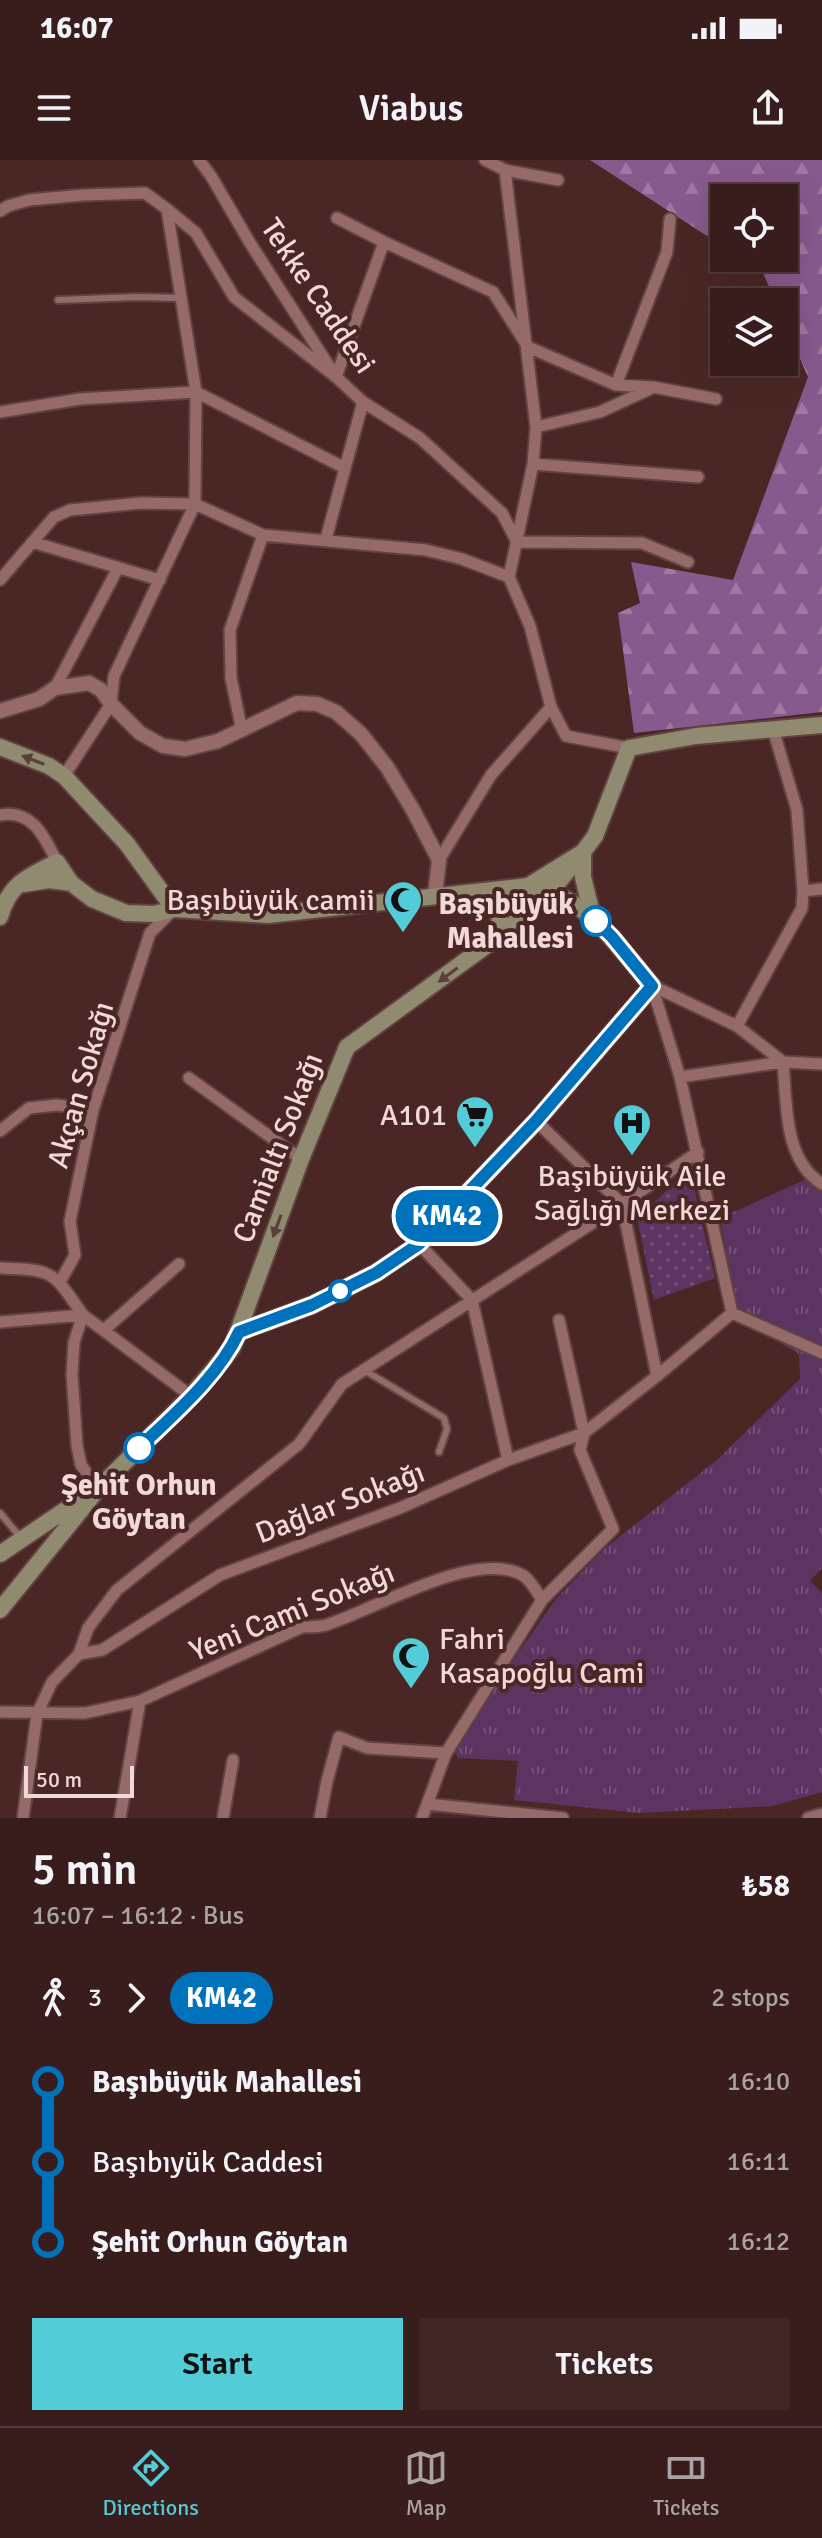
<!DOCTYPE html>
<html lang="en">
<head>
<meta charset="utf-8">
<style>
	body { margin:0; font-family:Signika,sans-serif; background:#3f2625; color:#f1f3f6; height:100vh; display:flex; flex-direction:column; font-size:30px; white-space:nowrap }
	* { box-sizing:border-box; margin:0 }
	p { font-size:26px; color:#aba2a3 }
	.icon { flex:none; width:44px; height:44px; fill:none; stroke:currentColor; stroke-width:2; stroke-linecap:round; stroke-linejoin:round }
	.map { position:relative; height:1658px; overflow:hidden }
	.panel { display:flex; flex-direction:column; background:#381d1c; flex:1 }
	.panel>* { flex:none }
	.badge { padding:0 16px; border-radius:26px; font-size:28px; line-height:52px }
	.controls { position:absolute; left:710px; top:24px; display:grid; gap:16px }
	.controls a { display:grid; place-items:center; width:88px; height:88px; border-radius:0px; background:#381d1c; box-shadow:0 8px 32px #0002,0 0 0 2px #523b3b; font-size:40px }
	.scale { position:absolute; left:24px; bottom:20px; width:110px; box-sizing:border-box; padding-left:8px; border:4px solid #f1d9d7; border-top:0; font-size:22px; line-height:28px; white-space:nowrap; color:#f1d9d7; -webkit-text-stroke:6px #4a2725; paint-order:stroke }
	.map>.badge { position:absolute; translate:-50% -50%; box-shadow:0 0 0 4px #fff }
	.legs { display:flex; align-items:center; gap:12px; height:88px; padding:0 32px; font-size:26px }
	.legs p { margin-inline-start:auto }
	.summary { display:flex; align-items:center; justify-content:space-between; height:136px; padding:0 32px }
	h1 { font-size:44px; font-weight:600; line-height:60px }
	.cta { display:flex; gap:16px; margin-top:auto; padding:16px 32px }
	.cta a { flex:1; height:92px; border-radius:0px; background:#52ccd6; color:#111; font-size:32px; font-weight:600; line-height:92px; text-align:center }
	.cta a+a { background:#3f2625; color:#f1f3f6 }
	ul { padding:0 32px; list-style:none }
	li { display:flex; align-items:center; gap:28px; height:80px; font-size:30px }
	li i { display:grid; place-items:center; width:12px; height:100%; margin:0 10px; background:currentColor }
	li i::after { content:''; width:20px; height:20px; margin:-10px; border:6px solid; border-radius:50%; background:#381d1c }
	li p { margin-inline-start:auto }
	li:first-child i { background:linear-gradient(#0000 50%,currentColor 0) }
	li:last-child i { background:linear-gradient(currentColor 50%,#0000 0) }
	.status { display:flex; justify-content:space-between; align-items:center; height:56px; padding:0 40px; background:#381d1c; direction:ltr }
	.status svg { height:22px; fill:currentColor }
	header { display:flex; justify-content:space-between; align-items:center; height:104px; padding:0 32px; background:#381d1c; font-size:36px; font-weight:600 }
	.tabs { display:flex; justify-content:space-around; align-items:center; height:112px; border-top:2px solid #523b3b; background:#381d1c; font-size:22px; color:#aba2a3 }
	.tabs a { display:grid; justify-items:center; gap:4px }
	.tabs .on { color:#52ccd6 }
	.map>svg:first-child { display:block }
</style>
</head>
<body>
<div class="status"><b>16:07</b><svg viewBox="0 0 49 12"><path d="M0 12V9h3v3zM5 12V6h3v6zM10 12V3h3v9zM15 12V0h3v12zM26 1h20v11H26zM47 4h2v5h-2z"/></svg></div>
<header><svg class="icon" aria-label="menu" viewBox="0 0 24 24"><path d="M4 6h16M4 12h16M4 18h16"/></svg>Viabus<svg class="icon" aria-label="share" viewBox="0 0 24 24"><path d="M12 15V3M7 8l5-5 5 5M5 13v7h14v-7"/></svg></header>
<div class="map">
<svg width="822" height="1658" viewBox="0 0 822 1658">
	<defs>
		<pattern id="grass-tufts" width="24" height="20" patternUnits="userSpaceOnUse" patternTransform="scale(2)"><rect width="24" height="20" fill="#5c3461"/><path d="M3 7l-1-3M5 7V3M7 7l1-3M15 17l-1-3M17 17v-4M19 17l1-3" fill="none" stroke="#745177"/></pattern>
		<pattern id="forest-firs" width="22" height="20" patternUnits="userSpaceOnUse" patternTransform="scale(2)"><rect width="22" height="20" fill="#875a8d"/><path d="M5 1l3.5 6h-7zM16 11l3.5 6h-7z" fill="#9e79a1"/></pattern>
		<pattern id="park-dots" width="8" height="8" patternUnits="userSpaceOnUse" patternTransform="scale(2)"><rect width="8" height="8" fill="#5c3461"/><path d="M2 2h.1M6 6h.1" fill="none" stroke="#745177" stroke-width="1.8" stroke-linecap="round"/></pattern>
	</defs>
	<rect width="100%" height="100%" fill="#4a2725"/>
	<path fill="url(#grass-tufts)" d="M811,1017L822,1022V1408L810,1421L822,1433V1632L772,1646L639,1653L514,1640L518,1601L458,1598L452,1588L555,1440L604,1389L718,1299L800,1219L799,1194L739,1159L720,1058Z"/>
	<path fill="url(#forest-firs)" d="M590,0H822V552L634,573L618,453L640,443L631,402L733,420L808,217L784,162V142H776L763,113L740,98H784V38H724V87Z"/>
	<path fill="url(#park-dots)" d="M686,1013L692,1019L715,1118L654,1140L637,1058Z"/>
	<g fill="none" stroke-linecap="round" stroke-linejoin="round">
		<defs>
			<path id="service" d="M58,140L137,137L181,138
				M364,1210L444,1258L447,1269L439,1292
				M0,1353L21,1378"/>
			<path id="minor" d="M199,0L211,16L250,83L336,217L363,242L420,278L502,353L517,382L642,383L688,402
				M485,0L505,10L536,267L533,304L509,417
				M505,10L558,20
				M167,49L196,73L234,137L336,217L384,82L337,58
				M0,51L8,46L29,40L83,35L145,33L167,49L196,232L195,344L114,516L111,544L64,616
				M384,82L493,132L528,187L616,225L653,227L716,239
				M616,225L667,92L670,59
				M0,252L80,239L196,232L345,308L326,379
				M536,267L600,252L652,228
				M533,304L698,317
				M345,308L363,242
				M32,382L160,420
				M0,420L54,357L70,350L141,343L195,344L263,375L426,390L462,399L509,417L530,466L551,547L566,576L629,588
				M55,528L118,408
				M242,571L231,518L230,470L263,375
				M0,655C33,649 45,678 57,702
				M439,700L491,615L551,547
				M803,731L822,729
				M653,826L737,866L783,902L822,904
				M737,866L802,748L803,731L797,650L773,569
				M680,917L783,902C787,943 783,999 822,1024
				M189,918L301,999
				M536,961L622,1044L657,1216
				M0,971L29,948L57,945L93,950
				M419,1084L472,1140L508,1300
				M0,1108C55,1110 52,1111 83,1155L74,1182L72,1214L77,1286L81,1305L98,1329
				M60,1122L75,1095L70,1061L93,950L150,773L172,751
				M732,1153L822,1193
				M0,1162L83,1155L191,1236
				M105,1169L179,1104
				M79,1494L102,1490L220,1415L400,1348L508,1300L584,1273L559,1160
				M0,1552L85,1553L140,1541L302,1467C310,1467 319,1467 326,1465C374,1450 478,1387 524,1416C531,1421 537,1432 542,1440
				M427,1644L563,1658
				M23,1658L37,1554L52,1522L79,1494L88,1468L117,1430L299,1284L342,1224L622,1044L698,992
				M120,1658L140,1541
				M223,1658L233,1600
				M320,1658L327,1621L339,1577L367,1588L446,1593
				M422,1658L446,1593L542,1440L613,1369L580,1290L584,1273L657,1216L732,1153L680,917L652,826
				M808,1658L822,1654"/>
			<path id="tertiary" d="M0,551L39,539L55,528L89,523L101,530L111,544L140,573L163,586L185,589L218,581L297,543L317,544L336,552L361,574L387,607L413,650L439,700L435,735"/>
			<path id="secondary" d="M0,587L49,606L64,616L127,684L174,749
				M583,692V717L593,758
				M24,724L49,720L71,723
				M528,726L583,692L595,676L629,588L696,576L822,565
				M474,736C501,736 502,755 498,777
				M0,757C9,724 28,716 57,702L71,723L92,739L126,753L154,754L174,749L268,755L528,726C587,736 616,784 652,826L536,961L419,1084L376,1113L312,1145L239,1172
				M0,1394L83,1338
				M0,1450L98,1329L191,1236L232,1188L301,999L347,887L498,777L552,730L583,692"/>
		</defs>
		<use href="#service" stroke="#614342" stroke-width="10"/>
		<use href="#minor" stroke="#614342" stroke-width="15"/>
		<use href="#tertiary" stroke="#614342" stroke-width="18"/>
		<use href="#secondary" stroke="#614342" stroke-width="20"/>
		<use href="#service" stroke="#946b69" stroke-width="6"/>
		<use href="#minor" stroke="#946b69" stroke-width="11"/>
		<use href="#tertiary" stroke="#946b69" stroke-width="14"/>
		<use href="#secondary" stroke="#8f8a70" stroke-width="16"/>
	</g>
	<defs><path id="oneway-solid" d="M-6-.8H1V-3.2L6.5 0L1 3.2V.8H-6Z" transform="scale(2)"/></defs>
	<g fill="#5b4038">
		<use href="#oneway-solid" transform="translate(33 600) rotate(-159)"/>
		<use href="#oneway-solid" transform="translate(448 815) rotate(143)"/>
		<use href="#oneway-solid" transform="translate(277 1066) rotate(110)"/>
	</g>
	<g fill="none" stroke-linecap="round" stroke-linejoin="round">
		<defs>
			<path id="line-1" d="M139,1288C175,1253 218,1217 239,1172L312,1145L376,1113L419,1084L536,961L652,826L612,777L596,761"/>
		</defs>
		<use href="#line-1" stroke="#fff" stroke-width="18"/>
		<use href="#line-1" stroke="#0072bc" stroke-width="12"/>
	</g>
	<defs>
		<symbol id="mosque-pin" viewBox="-11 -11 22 30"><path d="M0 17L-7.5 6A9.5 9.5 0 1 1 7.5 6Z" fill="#52ccd6" stroke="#4a2725"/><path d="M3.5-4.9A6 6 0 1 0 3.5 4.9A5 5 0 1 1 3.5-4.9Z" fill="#111"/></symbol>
		<symbol id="supermarket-pin" viewBox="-11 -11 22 30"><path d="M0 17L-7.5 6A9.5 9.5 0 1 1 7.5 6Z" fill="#52ccd6" stroke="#4a2725"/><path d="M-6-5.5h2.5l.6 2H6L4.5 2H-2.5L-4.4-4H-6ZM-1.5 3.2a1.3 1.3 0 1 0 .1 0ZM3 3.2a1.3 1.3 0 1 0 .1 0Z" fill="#111"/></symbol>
		<symbol id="hospital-pin" viewBox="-11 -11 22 30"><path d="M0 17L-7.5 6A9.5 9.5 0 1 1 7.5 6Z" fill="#52ccd6" stroke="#4a2725"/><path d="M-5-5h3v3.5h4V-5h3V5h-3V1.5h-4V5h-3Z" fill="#111"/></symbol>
	</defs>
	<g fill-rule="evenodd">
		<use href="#mosque-pin" x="381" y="718" width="44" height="60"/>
		<use href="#supermarket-pin" x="453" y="933" width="44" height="60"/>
		<use href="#hospital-pin" x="610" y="941" width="44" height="60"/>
		<use href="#mosque-pin" x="389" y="1474" width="44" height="60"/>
	</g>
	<g fill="#fff" stroke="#0072bc" stroke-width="4">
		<circle cx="596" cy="761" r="14"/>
		<circle cx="340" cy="1131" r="10"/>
		<circle cx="139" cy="1288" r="14"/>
	</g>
	<g text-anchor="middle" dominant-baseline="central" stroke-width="8" stroke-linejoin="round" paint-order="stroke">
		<g font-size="30" fill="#f1d9d7" stroke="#4a2725">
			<text transform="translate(318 136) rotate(56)">Tekke Caddesi</text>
			<text transform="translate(81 925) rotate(-74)">Akçan Sokağı</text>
			<text transform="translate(278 988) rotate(-69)">Camialtı Sokağı</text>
			<text transform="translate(340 1343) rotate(-21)">Dağlar Sokağı</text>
			<text transform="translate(292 1452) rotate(-22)">Yeni Cami Sokağı</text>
		</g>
		<g font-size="30" fill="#f1d9d7" stroke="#4a2725" text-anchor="end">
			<text x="375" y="740">Başıbüyük camii</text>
			<text x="447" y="955">A101</text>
			<text x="632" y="1016" text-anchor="middle">Başıbüyük Aile<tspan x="632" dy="34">Sağlığı Merkezi</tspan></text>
			<text x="439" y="1479" text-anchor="start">Fahri<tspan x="439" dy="34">Kasapoğlu Cami</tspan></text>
		</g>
		<g font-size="30" font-weight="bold" fill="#f1d9d7" stroke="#4a2725" text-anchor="end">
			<text x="574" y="744">Başıbüyük<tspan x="574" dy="34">Mahallesi</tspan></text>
			<text x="139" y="1325" text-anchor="middle">Şehit Orhun<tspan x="139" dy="34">Göytan</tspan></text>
		</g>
	</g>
</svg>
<div class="controls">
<a><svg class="icon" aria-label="locate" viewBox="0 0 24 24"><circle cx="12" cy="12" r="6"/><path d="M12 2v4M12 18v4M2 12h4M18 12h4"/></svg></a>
<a><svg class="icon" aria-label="layers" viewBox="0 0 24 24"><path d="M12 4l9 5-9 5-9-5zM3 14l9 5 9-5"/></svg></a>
</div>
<div class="scale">50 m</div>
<b class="badge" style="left:447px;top:1056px;background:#0072bc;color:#fff">KM42</b>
</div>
<section class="panel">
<div class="summary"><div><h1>5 min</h1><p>16:07 – 16:12 · Bus</p></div><b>₺58</b></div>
<div class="legs"><svg class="icon" aria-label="walk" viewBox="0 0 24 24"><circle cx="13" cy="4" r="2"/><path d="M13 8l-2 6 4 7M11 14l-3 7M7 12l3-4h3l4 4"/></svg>3<svg class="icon" aria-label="forward" viewBox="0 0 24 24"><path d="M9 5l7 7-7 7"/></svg><b class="badge" style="background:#0072bc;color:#fff">KM42</b><p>2 stops</p></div>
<ul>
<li><i style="color:#0072bc"></i><b>Başıbüyük Mahallesi</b><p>16:10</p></li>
<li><i style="color:#0072bc"></i><span>Başıbıyük Caddesi</span><p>16:11</p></li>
<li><i style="color:#0072bc"></i><b>Şehit Orhun Göytan</b><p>16:12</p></li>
</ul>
<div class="cta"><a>Start</a><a>Tickets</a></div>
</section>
<nav class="tabs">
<a class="on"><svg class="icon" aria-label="directions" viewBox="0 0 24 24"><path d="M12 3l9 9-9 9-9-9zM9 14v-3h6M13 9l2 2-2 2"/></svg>Directions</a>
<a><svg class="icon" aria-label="map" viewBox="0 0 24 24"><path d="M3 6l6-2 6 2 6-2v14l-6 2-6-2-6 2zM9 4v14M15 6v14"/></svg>Map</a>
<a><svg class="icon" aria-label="tickets" viewBox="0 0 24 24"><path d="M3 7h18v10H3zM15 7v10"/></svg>Tickets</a>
</nav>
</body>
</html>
